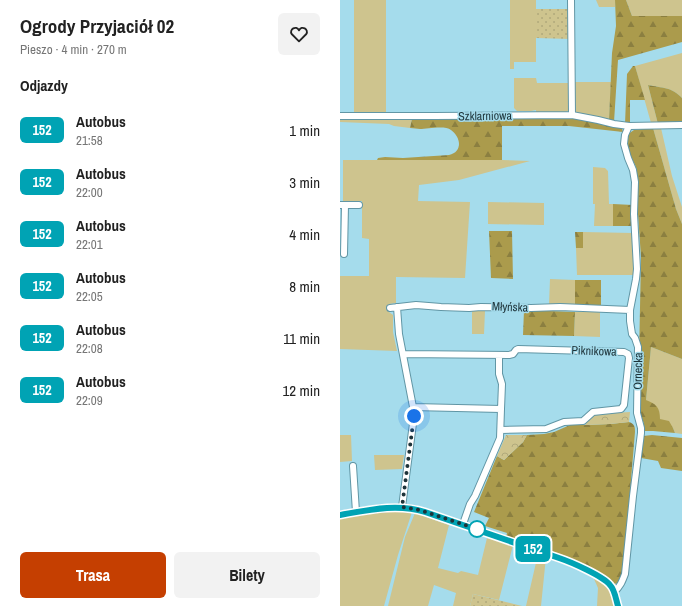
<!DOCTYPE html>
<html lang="pl">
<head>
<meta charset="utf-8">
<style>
	body { margin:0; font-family:"Archivo Narrow",sans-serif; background:#f2f2f2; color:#222; height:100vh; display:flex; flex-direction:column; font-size:15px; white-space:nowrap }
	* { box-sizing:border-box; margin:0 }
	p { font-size:13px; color:#767676 }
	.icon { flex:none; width:22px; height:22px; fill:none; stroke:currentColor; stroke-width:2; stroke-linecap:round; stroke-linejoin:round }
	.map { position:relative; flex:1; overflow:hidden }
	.panel { display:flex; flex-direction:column; background:#fff; width:340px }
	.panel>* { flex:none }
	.badge { padding:0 8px; border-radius:6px; font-size:14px; line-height:26px }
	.you { position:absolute; width:20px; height:20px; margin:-10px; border:3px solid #fff; border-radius:50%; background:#1a73e8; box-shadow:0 0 0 6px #1a73e833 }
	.map>.badge { position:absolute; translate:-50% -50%; box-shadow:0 0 0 2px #fff }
	h2 { padding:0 20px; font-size:15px; line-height:36px }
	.round { display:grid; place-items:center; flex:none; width:42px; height:42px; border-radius:6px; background:#f2f2f2 }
	.summary { display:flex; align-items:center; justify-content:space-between; height:68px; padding:0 20px }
	h1 { font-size:19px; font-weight:700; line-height:30px }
	.cta { display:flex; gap:8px; margin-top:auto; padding:8px 20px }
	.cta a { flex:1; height:46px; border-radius:6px; background:#c53f01; color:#fff; font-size:16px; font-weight:700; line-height:46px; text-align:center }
	.cta a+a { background:#f2f2f2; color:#222 }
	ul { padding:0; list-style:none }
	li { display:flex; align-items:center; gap:12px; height:52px; padding:0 20px }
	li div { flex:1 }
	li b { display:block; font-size:15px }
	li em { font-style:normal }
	li .badge { min-width:44px; font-weight:700; text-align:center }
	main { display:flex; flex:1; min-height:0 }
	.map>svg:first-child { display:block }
</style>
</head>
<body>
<main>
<section class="panel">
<div class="summary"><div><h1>Ogrody Przyjaciół 02</h1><p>Pieszo · 4 min · 270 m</p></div><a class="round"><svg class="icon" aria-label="heart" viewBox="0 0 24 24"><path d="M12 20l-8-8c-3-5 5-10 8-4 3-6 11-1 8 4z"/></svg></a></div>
<h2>Odjazdy</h2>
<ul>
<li><span class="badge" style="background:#00a3b4;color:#fff">152</span><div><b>Autobus</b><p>21:58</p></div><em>1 min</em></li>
<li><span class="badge" style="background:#00a3b4;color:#fff">152</span><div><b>Autobus</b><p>22:00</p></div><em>3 min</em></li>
<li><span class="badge" style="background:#00a3b4;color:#fff">152</span><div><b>Autobus</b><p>22:01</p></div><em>4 min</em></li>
<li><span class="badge" style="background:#00a3b4;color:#fff">152</span><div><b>Autobus</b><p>22:05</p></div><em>8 min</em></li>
<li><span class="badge" style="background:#00a3b4;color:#fff">152</span><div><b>Autobus</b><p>22:08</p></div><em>11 min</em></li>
<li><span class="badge" style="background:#00a3b4;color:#fff">152</span><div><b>Autobus</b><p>22:09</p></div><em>12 min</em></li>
</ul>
<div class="cta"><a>Trasa</a><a>Bilety</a></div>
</section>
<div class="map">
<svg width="342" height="606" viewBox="0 0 342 606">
	<defs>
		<pattern id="forest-firs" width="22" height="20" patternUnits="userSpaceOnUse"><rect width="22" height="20" fill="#ab9b4c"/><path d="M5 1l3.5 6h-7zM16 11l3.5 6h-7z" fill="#8b7f40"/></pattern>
		<pattern id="park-crowns" width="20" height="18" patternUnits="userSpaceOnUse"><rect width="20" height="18" fill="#cec48e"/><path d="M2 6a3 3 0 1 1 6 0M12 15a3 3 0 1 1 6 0" fill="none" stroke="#b0a97b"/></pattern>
		<pattern id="garden-dots" width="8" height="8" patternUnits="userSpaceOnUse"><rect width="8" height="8" fill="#cec48e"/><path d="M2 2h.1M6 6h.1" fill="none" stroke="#b0a97b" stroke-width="1.8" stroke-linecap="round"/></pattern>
	</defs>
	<rect width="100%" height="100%" fill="#a5dcec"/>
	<path fill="#cec48e" d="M14,0H46V113H14Z
		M170,0H196V62H174V69H170Z
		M256,0H275V7H259Z
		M286,0H342V16H292Z
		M342,53V98C332,87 322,88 308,85L318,124L311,123L295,66Z
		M174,78H196L197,83H230L229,108L228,111L223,113H196V110L191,111H177L174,108Z
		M235,82H271L269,120L235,112Z
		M0,118L72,119L70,128L54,126L49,124L0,122Z
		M313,128H321L332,176L342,207V224L336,209Z
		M3,160H162L190,161L119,180L79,185L78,201L130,202L125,278L56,277V303L49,304V312L53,315V332L57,351L0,349V276H29V239L22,238V201H3Z
		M253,167L265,168L268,171L269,204H273V226H254L255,204H253Z
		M148,202L204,203V225L148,224Z
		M243,232L293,233L294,275H237L236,248H243Z
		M210,279L235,280V305H209Z
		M132,311H145L144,334H132Z
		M235,312H260V337L234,336Z
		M311,347L342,359V434L335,433L333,428L320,419L306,400Z
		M0,435H11L12,461L0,462Z
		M34,455H64L62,469L35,470Z
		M45,511H70L72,512L58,555L44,606H0V518Z
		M75,513L109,525L98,568L118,573L121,571L138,575L147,538L173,545L159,600L133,594L130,606H113L116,593L94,585L88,606H48L65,537Z
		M198,554L206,557L201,606H186Z
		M254,577L266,584L270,589L276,606H257L258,588L254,579Z"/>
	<path fill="url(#forest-firs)" d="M275,0H286L292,16H342V42L278,60L274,122L269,120L272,53L276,26Z
		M293,66H295L305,100H290V124H285L287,74Z
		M308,85C322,88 332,87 342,98V123L318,124Z
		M229,117L282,128L283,132L229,126H162V160H37L38,158L45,157L63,158L109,155C123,152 121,137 111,130C105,125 87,129 80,129C77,129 74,128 70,128L72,119Z
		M313,128L336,209L342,224V359L311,347L306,400C316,404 320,407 320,419L329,421L333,428L335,433L313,431H303L304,424L298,408L301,257L297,200L298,182L296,167L288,151V134L294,130Z
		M273,204L293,205L292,226H273Z
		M149,231H172L173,279L151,278Z
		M235,232H243V248H236Z
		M235,280H261V306L235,305Z
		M184,310L235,312L234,336L183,335Z
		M289,422C295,424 295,427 295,432L283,576L279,583L274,584C241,562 203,549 166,537L167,533L145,526L149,518L134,512L157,456L164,460L183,442L187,435L204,434L214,432L230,425H245L270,424Z
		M312,435L342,438V471L321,468L318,461L301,458L303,436Z"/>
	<path fill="url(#park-crowns)" d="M290,412L289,422L270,424L245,425L252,415L255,414Z
		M166,435H187L183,442L164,460L157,456Z"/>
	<path fill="url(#garden-dots)" d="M196,9H230V39L196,38Z
		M133,594L182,606H130Z"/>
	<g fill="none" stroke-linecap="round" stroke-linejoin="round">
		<defs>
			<path id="minor" d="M231,0L232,115
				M0,116H94L232,115L258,120L274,124L289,126L342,125
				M0,205H19
				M4,254L5,205
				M57,307L59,334L73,407L74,416L62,507
				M50,308L76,305L101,307L129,308L141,307L191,308L220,307L290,310
				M63,354L169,355L173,354L176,350L178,349L284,352L288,354L289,358L284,405L281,409L253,412L243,421L224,422L206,429L161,430
				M159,355V374L162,384L161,409
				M73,407L161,409L160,438L135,496L130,504L123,524
				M13,466L16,512
				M0,515C28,510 57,503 85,512L219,558C231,562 263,576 270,585C275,590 276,599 278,606
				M274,592C280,587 282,582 285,574L293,496L301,433V428L297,413L298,347L295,338L292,334L290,321V310L296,279L297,269L294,214L295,182L293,170L288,158L284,144L285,135L289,126"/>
		</defs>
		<use href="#minor" stroke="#6196a5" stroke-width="8"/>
		<use href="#minor" stroke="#fff" stroke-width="6"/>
	</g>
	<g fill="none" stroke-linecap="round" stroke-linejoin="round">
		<defs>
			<path id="line" d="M0,515C28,510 57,503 85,512L219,558C231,562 263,576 270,585C275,590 276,600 278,606"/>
		</defs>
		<use href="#line" stroke="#fff" stroke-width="9"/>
		<use href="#line" stroke="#00a3b4" stroke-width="6"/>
		<path stroke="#1d3339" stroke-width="4" stroke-dasharray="0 7.2" d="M74,416L62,507L80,510L137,529"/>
	</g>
	<circle fill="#fff" stroke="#00a3b4" stroke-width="2" cx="137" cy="529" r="8"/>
	<g text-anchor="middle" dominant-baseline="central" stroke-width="3" stroke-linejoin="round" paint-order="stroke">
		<g font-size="12" fill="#1d3339" stroke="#a5dcec">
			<text transform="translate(145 116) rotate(-1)">Szklarniowa</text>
			<text transform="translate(170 307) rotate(2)">Młyńska</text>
			<text transform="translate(254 351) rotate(2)">Piknikowa</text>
			<text transform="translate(298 371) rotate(-89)">Ornecka</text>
		</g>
	</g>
</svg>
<div class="you" style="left:74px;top:416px"></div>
<b class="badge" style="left:193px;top:549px;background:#00a3b4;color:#fff">152</b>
</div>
</main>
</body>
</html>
